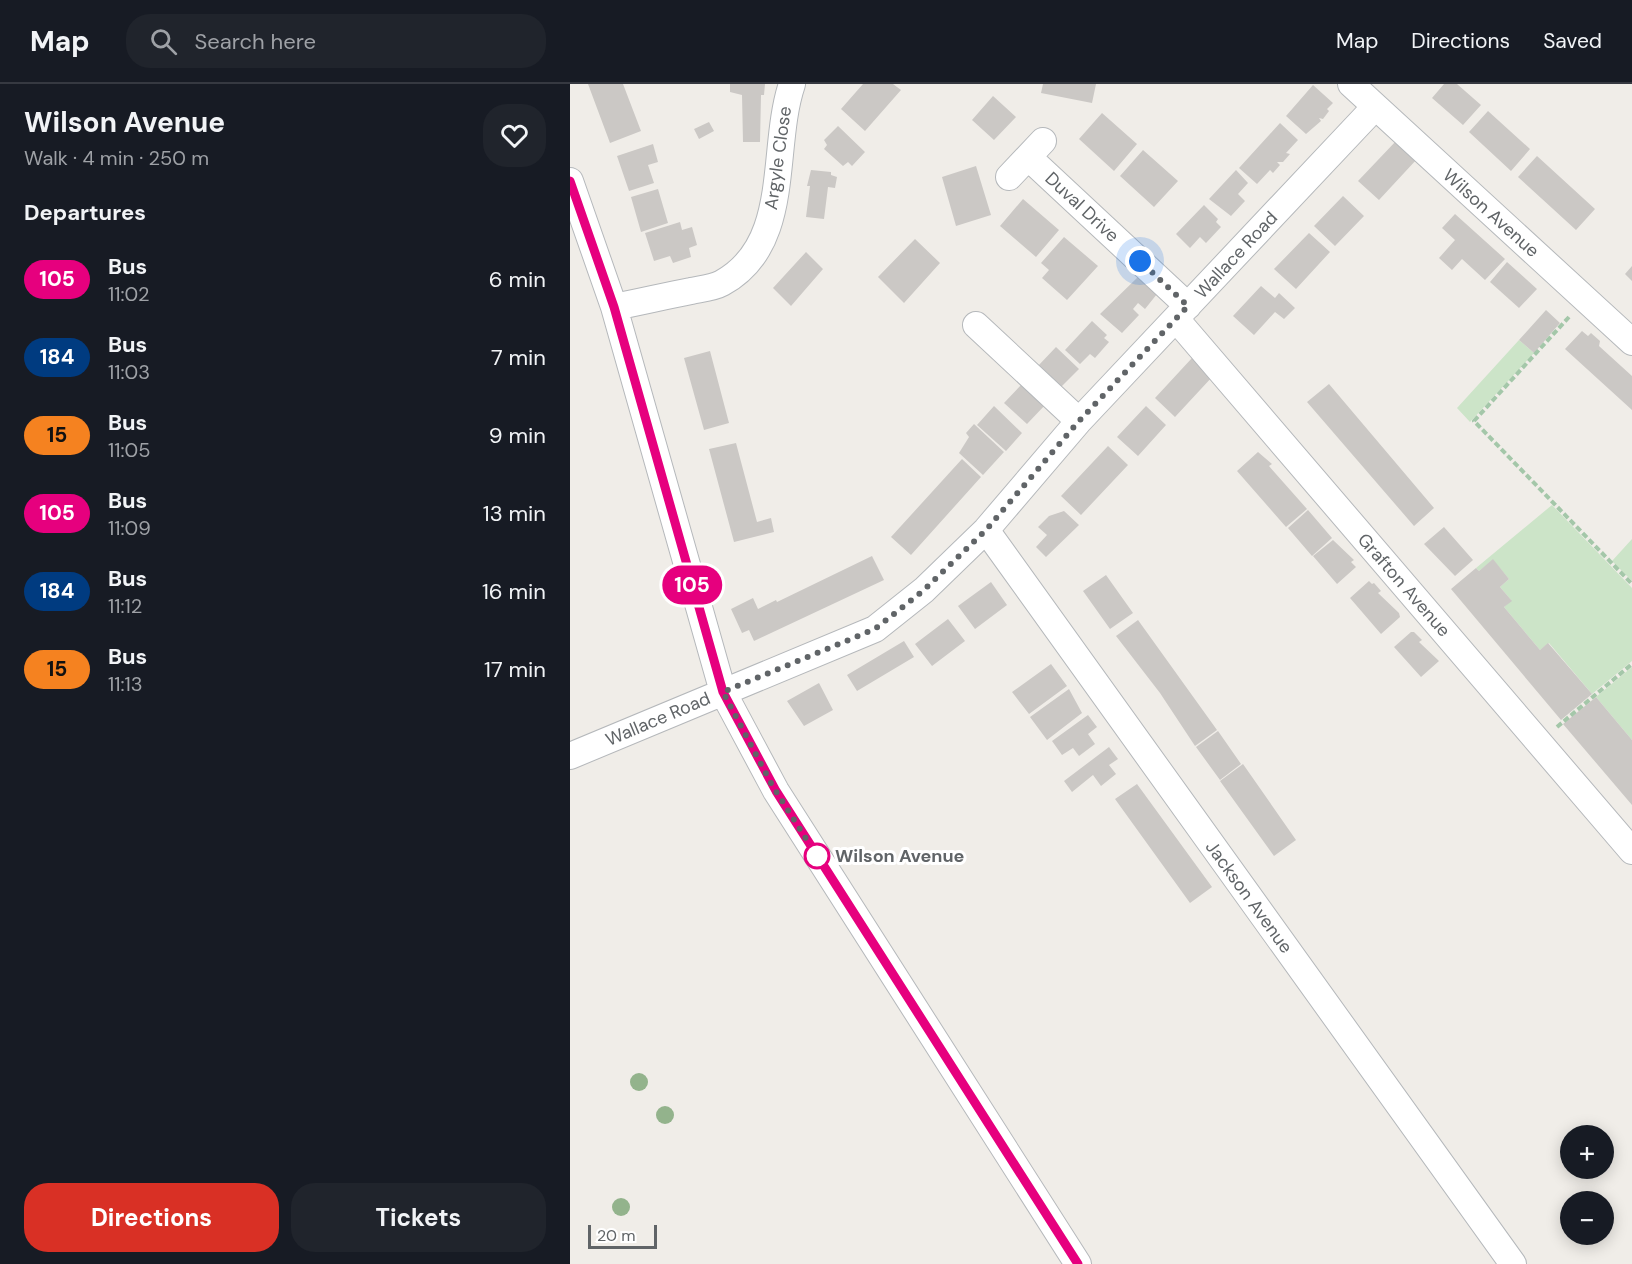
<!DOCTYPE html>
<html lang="en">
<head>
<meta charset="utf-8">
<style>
	body { margin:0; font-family:"DM Sans",sans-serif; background:#20242c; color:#f1f3f6; height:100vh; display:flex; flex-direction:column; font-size:22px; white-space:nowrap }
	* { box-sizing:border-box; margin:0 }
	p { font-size:20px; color:#9ea1a6 }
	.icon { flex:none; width:33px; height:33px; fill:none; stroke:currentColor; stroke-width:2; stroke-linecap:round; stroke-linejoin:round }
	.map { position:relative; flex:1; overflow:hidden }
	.details { display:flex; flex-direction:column; background:#171b24; width:570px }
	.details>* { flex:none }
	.badge { padding:0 12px; border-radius:20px; font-size:21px; line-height:39px }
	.controls { position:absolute; left:990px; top:1041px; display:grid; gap:12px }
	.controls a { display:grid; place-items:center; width:54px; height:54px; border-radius:50%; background:#171b24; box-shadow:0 3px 15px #0003; font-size:30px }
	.scale { position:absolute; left:18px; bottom:15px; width:69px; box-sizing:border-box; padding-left:6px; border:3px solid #606467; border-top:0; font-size:16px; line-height:21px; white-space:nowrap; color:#606467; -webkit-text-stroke:4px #fff; paint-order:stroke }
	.you { position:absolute; width:30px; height:30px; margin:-15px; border:4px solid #fff; border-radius:50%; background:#1a73e8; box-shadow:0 0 0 9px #1a73e833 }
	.map>.badge { position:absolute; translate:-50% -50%; box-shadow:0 0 0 3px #fff }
	h2 { padding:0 24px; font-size:22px; line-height:54px }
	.round { display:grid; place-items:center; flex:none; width:63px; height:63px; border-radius:24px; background:#20242c }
	.head { display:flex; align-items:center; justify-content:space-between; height:102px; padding:0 24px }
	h1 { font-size:28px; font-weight:700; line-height:45px }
	.cta { display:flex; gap:12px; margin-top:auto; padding:12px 24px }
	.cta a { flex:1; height:69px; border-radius:24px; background:#d93025; color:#fff; font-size:24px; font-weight:700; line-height:69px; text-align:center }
	.cta a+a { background:#20242c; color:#f1f3f6 }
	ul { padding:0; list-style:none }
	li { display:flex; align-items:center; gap:18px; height:78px; padding:0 24px }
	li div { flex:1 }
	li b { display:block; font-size:22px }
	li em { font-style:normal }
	li .badge { min-width:66px; font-weight:700; text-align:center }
	header { display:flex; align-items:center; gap:36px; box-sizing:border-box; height:84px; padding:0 30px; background:#171b24; border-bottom:2px solid #363941 }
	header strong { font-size:28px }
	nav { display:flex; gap:33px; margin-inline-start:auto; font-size:21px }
	.search { width:420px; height:54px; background:#20242c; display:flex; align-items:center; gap:15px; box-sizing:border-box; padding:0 21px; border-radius:24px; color:#9ea1a6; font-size:22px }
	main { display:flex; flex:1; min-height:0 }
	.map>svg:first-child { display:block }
</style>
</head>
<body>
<header>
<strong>Map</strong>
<div class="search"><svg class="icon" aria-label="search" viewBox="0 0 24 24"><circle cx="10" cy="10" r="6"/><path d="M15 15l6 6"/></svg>Search here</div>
<nav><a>Map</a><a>Directions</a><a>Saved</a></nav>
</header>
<main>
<section class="details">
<div class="head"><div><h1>Wilson Avenue</h1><p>Walk · 4 min · 250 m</p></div><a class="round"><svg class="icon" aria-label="heart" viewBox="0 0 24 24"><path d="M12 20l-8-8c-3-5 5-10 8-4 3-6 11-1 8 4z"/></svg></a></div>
<h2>Departures</h2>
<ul>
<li><span class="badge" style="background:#e6007e;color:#fff">105</span><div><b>Bus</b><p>11:02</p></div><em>6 min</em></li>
<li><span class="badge" style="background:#003b80;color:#fff">184</span><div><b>Bus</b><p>11:03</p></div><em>7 min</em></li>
<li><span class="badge" style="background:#f58220;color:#111">15</span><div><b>Bus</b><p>11:05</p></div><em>9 min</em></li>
<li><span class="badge" style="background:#e6007e;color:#fff">105</span><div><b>Bus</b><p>11:09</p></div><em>13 min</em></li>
<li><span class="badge" style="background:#003b80;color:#fff">184</span><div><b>Bus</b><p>11:12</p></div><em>16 min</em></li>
<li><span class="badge" style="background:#f58220;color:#111">15</span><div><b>Bus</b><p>11:13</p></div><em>17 min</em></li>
</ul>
<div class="cta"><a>Directions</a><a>Tickets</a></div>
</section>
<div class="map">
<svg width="1062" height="1180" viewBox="0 0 1062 1180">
	<rect width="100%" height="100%" fill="#f0ede8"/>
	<path fill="#cce4c8" d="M949,256L964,269L900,338L887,324Z
		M982,421L1062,504V577L1022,610L979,559L970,566L934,523L941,516L930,503L939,495L923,476L909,487L906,484Z
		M1062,455V497L1042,477Z
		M1062,583V656L1026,613Z"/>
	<path fill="#cbc8c5" d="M18,0H53L71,47L40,59Z
		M160,0H195L194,11H191L190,58H173L172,11L160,8Z
		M293,0H323L331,6L295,47L271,25Z
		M473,0H526L522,19L471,9Z
		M874,0H887L911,21L893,41L862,14Z
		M743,1L763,19L757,25L759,27L753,35L749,34L751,37L736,50L716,32Z
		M423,12L446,33L424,56L402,36Z
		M918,27L960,65L941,87L899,48Z
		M532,29L567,60L544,87L509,55Z
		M139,38L144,47L129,55L124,45Z
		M710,39L728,56L716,69L720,70L713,78H707L710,81L703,89L700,86L687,100L669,84Z
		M268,42L295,68L282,82L278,78L273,82L254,65L257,61L254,56Z
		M826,57L847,75L809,116L788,97Z
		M83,60L88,78L78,81L84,99L59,107L47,72Z
		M573,66L608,97L584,123L550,92Z
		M967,72L1025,125L1006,146L948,93Z
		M406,82L421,131L386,142L372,93Z
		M241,86L261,88V91L267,93L265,104L258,103L254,135L236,133L240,102H237Z
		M666,86L678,99L668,110L675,117L661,132L639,115Z
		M88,105L98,139L71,148L61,113Z
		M773,112L794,132L765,162L744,142Z
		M453,115L489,146L466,173L430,142Z
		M634,121L648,135L646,138L651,143L636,159L630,153L620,164L606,150Z
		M885,130L935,175L915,196L892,175L882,186L869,174L885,156L872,144Z
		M110,138L112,146L122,143L127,161L119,164L121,173L103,179L100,172L84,177L75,149Z
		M739,149L760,168L726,205L704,185Z
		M494,153L528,182L497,216L472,194L479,186L471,179Z
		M345,155L370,179L334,219L308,193Z
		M236,168L253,185L221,222L203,204Z
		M937,178L967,205L949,224L920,198Z
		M1062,182V197L1055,190Z
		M569,192L587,210L575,225L568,219L563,225L569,231L552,249L530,230Z
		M691,202L705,214L709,209L725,224L714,235L705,228L684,251L663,232Z
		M976,226L990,239L964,269L949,256Z
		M522,237L537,251L534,254L539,258L525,274L520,270L510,280L495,266Z
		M1012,247L1018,252L1021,249L1030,257L1029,262L1062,292V326L995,265Z
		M486,263L509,285L491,303L468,282Z
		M140,267L159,339L134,346L114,274Z
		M622,274L643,292L605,333L585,314Z
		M453,299L476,320L457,340L434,319Z
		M759,300L864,424L844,442L737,318Z
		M424,322L452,349L436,367L407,341Z
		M576,322L596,341L568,372L547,353Z
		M404,340L434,368L413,391L389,369L399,353L396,349Z
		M166,359L187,438L201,434L204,448L164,458L139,365Z
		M538,362L558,381L511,431L491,412Z
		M688,368L702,380L699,382L737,425L716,443L667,387Z
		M392,375L411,393L341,471L321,453Z
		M738,426L762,454L742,472L718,444Z
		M494,427L509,441L476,473L466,463L477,451L468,443L479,432Z
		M874,443L903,476L885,492L854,460Z
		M763,456L784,476L781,478L786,483L767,500L743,472Z
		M302,472L314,496L184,557L179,546L172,549L161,525L183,514L188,525L206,516L207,518Z
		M923,475L939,495L930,503L942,517L934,523L970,566L978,559L1022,610L991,636L881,505L906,484L909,487Z
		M536,491L563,529L540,545L513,507Z
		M799,497L802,500L804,499L811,507L808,509L829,529L830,533L811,550L780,514Z
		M421,498L437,521L405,545L388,522Z
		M378,535L395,557L362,582L345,560Z
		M568,536L647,646L625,662L590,609L546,552Z
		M841,548H844L852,556L849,558L869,577L851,593L824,563Z
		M334,557L344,573L287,607L277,591Z
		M481,580L497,602L459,630L442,608Z
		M249,599L263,626L234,642L217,617Z
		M499,605L512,629L477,656L460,633Z
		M1026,613L1062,656V721L993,640Z
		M518,631L527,643L518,650L525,660L509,672L503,664L492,671L482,657Z
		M648,647L671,680L650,696L626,663Z
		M539,663L548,675L539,681L546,690L531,702L523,691L502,708L494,697Z
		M673,680L726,756L704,772L650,697Z
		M567,700L642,803L620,819L545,715Z"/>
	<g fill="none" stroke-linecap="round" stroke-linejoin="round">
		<defs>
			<path id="street" d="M781,0L1062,258
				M458,73L618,222
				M439,93L473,57
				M0,97L44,223L153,608L206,707L508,1180
				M44,223C70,218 95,212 121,207C130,205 143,204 152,199C223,160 200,65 222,0
				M606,235L1062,767
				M406,241L509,337
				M416,446L943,1180
				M0,672L305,545L354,506L416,446L509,337L805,23"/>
		</defs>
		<use href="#street" stroke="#b5b8bb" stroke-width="28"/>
		<path stroke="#a4c7a9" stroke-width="4" stroke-dasharray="6 3" stroke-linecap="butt" d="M999,233L904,337L1062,500
			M987,643L1062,580"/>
		<use href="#street" stroke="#fff" stroke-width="26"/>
	</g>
	<g fill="#93b38c">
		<circle cx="69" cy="998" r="9"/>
		<circle cx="95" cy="1031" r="9"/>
		<circle cx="51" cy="1123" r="9"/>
	</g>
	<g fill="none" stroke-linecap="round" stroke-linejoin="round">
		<defs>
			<path id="line" d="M0,97L44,223L153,608L206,707L508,1180"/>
		</defs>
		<use href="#line" stroke="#fff" stroke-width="14"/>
		<use href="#line" stroke="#e6007e" stroke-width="9"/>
		<path stroke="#606467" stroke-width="6" stroke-dasharray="0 10.8" d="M247,772L202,701L153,608L305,545L354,506L416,446L509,337L618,222L570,177"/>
	</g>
	<circle fill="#fff" stroke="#e6007e" stroke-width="3" cx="247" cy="772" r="12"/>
	<g text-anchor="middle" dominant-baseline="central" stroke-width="6" stroke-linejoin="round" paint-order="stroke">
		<g font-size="18" fill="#606467" stroke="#fff">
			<text transform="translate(208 74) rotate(-82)">Argyle Close</text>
			<text transform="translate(512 123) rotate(43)">Duval Drive</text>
			<text transform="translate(921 129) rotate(42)">Wilson Avenue</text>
			<text transform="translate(666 171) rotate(-47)">Wallace Road</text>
			<text transform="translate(834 501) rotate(49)">Grafton Avenue</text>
			<text transform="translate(88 635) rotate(-23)">Wallace Road</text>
			<text transform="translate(679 813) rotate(54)">Jackson Avenue</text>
		</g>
		<g font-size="18" font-weight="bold" fill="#606467" stroke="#fff" text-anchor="start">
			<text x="265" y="772">Wilson Avenue</text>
		</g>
	</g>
</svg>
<div class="controls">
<a>+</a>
<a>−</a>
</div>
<div class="scale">20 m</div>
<div class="you" style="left:570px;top:177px"></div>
<b class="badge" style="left:122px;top:501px;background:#e6007e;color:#fff">105</b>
</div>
</main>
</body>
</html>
